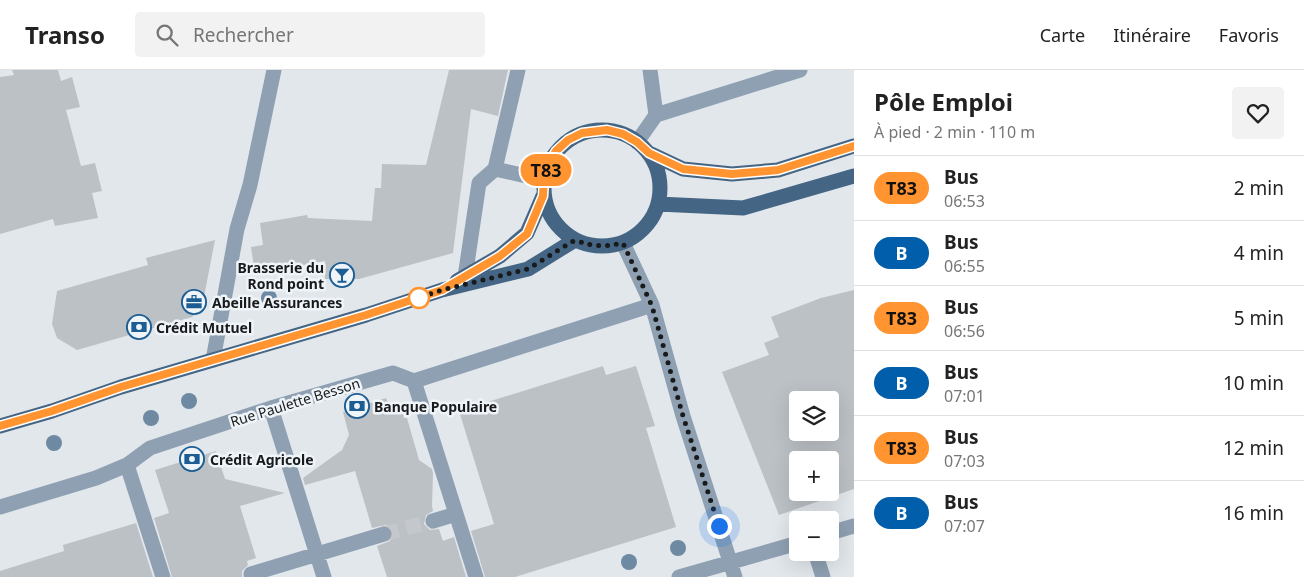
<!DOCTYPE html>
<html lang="fr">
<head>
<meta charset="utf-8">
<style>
	body { margin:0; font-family:"Noto Sans",sans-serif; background:#f2f2f2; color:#222; height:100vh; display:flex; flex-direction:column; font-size:19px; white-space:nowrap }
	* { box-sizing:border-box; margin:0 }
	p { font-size:16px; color:#767676 }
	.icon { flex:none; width:28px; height:28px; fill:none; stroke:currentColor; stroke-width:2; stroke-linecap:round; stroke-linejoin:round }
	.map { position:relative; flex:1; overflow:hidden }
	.panel { display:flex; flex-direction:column; background:#fff; width:450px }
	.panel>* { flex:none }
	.badge { padding:0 10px; border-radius:16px; font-size:18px; line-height:32px }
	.fabs { position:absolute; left:789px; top:321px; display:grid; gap:10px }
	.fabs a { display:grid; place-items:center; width:50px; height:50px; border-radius:5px; background:#fff; box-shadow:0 5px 20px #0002; font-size:25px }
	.you { position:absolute; width:25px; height:25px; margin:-12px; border:4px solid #fff; border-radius:50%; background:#1a73e8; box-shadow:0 0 0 8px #1a73e833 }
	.map>.badge { position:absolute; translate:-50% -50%; box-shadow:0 0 0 2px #fff }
	.round { display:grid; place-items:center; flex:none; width:52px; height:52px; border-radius:5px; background:#f2f2f2 }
	.headline { display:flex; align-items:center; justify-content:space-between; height:85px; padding:0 20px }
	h1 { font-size:24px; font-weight:700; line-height:38px }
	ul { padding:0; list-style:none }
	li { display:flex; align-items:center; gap:15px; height:65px; padding:0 20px; border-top:1px solid #e0e0e0 }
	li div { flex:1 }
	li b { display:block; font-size:19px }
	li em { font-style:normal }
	li .badge { min-width:55px; font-weight:700; text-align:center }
	header { display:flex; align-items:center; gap:30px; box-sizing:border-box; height:70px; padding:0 25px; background:#fff; border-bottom:1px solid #e0e0e0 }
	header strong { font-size:24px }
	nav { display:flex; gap:28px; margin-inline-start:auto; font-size:18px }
	.search { width:350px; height:45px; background:#f2f2f2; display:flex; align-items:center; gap:12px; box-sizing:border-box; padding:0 18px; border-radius:5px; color:#767676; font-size:19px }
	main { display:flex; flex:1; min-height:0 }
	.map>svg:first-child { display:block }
</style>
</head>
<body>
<header>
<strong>Transo</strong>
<div class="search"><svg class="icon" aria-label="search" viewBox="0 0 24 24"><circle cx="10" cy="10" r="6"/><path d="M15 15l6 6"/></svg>Rechercher</div>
<nav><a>Carte</a><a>Itinéraire</a><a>Favoris</a></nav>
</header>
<main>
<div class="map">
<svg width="854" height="507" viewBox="0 0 854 507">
	<rect width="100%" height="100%" fill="#e2e7ec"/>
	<path fill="#bcc1c6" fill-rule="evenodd" d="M12,0H58L61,11L72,7L80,37L66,40L81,96L95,93L102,121L92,123L98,148L55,156L53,149L0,164V7L14,5Z
		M449,0H508L498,46L471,39L453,183L359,209H325V191L255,204L251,177L263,175L260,153L307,145L308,148L372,151L375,118H381L382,94L426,95Z
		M215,170L202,237L192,247L77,280L57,268L52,254L57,221L148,195L146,188Z
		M854,220V419L779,445L722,302L769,285L764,273L779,267L771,247L821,228ZM798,330H830V362H798ZM798,390H830V422H798Z
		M603,296L606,305L636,296L655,356L646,358L676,457L515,507H485L471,461L494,454L459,341Z
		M386,328L390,337L401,335L404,348H407L419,390L432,399L433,403L432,436L433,441L426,445L424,454L430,460L439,459L443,471L454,467L466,507H387L377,476L390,471L393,462L391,458L386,455L372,458L355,401L305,415L303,408L342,380L349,365L343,342Z
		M216,381L225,409L285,423L240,436L256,488L247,491L248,495L242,501V507H172L154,448L169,443L155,400Z
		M136,453L153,507H0V501L64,481L63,475Z"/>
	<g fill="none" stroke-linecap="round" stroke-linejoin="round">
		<path stroke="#c4c8cd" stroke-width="15" stroke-dasharray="15 8" stroke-linecap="butt" d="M384,464L433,451"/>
		<path stroke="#8ea0b2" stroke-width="15" d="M650,0L656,45
			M637,72L656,45L800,0
			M495,99L518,0
			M623,173L652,235L683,346L735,507
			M465,207L479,113L495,99L544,110
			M213,290L237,159L250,115L274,0
			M414,311L476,507
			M271,338L324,507
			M127,395L163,507
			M0,437L96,408L127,395L150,378L271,338L393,303L414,311L652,235
			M433,451L456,444
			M830,463L854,456
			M815,482L823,507
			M251,504L384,464
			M679,507L798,473"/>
		<path stroke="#456584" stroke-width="15" d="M544 118a58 58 0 1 1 116 0a58 58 0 1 1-116 0Z
			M649,83L683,99L732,104L778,100L854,76
			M658,134L743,138L854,106
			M457,211L500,186L527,163L543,126
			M0,356L52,341L121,317L366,245L442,220L528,199L575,170"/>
	</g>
	<g fill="#6e8aa2">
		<circle cx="269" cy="228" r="8"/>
		<circle cx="189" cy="331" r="8"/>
		<circle cx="151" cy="348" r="8"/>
		<circle cx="54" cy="373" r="8"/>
		<circle cx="678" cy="478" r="8"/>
		<circle cx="629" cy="492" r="8"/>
	</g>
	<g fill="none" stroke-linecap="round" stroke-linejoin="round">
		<defs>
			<path id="line" d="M0,356L52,341L121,317L366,245L442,220L500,186L527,164L543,126L544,110L548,95L556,81L568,70L582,63L607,60L623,64L637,72L649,83L683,99L732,104L778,100L854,76"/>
		</defs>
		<use href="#line" stroke="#fff" stroke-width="11"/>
		<use href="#line" stroke="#ff9430" stroke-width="8"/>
		<path stroke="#181a1c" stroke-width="5" stroke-dasharray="0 9" d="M419,228L412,230L442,220L528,199L575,170C594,177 604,177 623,173L652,236L683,346L719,456"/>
	</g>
	<defs>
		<symbol id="bar-ring" viewBox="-11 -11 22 22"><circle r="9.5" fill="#eff4f9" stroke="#1c5d93" stroke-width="1.5"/><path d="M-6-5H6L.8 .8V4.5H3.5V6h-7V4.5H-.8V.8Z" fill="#1c5d93"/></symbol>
		<symbol id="office-ring" viewBox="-11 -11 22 22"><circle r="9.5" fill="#eff4f9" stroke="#1c5d93" stroke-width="1.5"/><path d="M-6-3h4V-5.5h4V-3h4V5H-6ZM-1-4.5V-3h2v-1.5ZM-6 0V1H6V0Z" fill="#1c5d93"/></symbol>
		<symbol id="bank-ring" viewBox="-11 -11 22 22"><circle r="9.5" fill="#eff4f9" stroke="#1c5d93" stroke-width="1.5"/><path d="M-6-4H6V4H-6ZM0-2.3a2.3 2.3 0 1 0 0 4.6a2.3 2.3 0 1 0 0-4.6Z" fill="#1c5d93"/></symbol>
	</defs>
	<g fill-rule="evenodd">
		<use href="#bar-ring" x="328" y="191" width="28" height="28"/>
		<use href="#office-ring" x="180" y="218" width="28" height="28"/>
		<use href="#bank-ring" x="125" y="243" width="28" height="28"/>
		<use href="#bank-ring" x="343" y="322" width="28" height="28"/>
		<use href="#bank-ring" x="178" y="375" width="28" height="28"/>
	</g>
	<circle fill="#fff" stroke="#ff9430" stroke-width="2.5" cx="419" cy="228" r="10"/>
	<g text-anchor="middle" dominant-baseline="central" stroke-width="5" stroke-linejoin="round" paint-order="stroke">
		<g font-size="14" font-weight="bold" fill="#181a1c" stroke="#eff4f9" text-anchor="start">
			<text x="324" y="197" text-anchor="end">Brasserie du<tspan x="324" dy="16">Rond point</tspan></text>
			<text x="212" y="232">Abeille Assurances</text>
			<text x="156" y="257">Crédit Mutuel</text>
			<text x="374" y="336">Banque Populaire</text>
			<text x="210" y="389">Crédit Agricole</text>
		</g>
		<g font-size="14" fill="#181a1c" stroke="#eff4f9">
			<text transform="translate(295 332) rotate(-17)">Rue Paulette Besson</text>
		</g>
	</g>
</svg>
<div class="fabs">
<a><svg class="icon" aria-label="layers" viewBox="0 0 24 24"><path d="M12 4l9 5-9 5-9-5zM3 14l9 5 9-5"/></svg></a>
<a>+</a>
<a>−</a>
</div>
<div class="you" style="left:719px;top:456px"></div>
<b class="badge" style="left:546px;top:100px;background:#ff9430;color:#111">T83</b>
</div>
<section class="panel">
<div class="headline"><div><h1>Pôle Emploi</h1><p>À pied · 2 min · 110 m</p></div><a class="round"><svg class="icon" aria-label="heart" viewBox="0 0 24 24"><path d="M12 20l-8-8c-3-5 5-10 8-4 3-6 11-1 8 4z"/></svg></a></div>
<ul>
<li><span class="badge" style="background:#ff9430;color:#111">T83</span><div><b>Bus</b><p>06:53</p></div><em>2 min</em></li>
<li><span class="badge" style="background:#005eab;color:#fff">B</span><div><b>Bus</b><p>06:55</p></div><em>4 min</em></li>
<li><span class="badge" style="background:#ff9430;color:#111">T83</span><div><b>Bus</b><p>06:56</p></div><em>5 min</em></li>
<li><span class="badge" style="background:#005eab;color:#fff">B</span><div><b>Bus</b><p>07:01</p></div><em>10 min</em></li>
<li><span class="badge" style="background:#ff9430;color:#111">T83</span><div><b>Bus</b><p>07:03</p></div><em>12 min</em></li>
<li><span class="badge" style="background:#005eab;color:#fff">B</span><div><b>Bus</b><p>07:07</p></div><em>16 min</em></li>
</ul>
</section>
</main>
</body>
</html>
